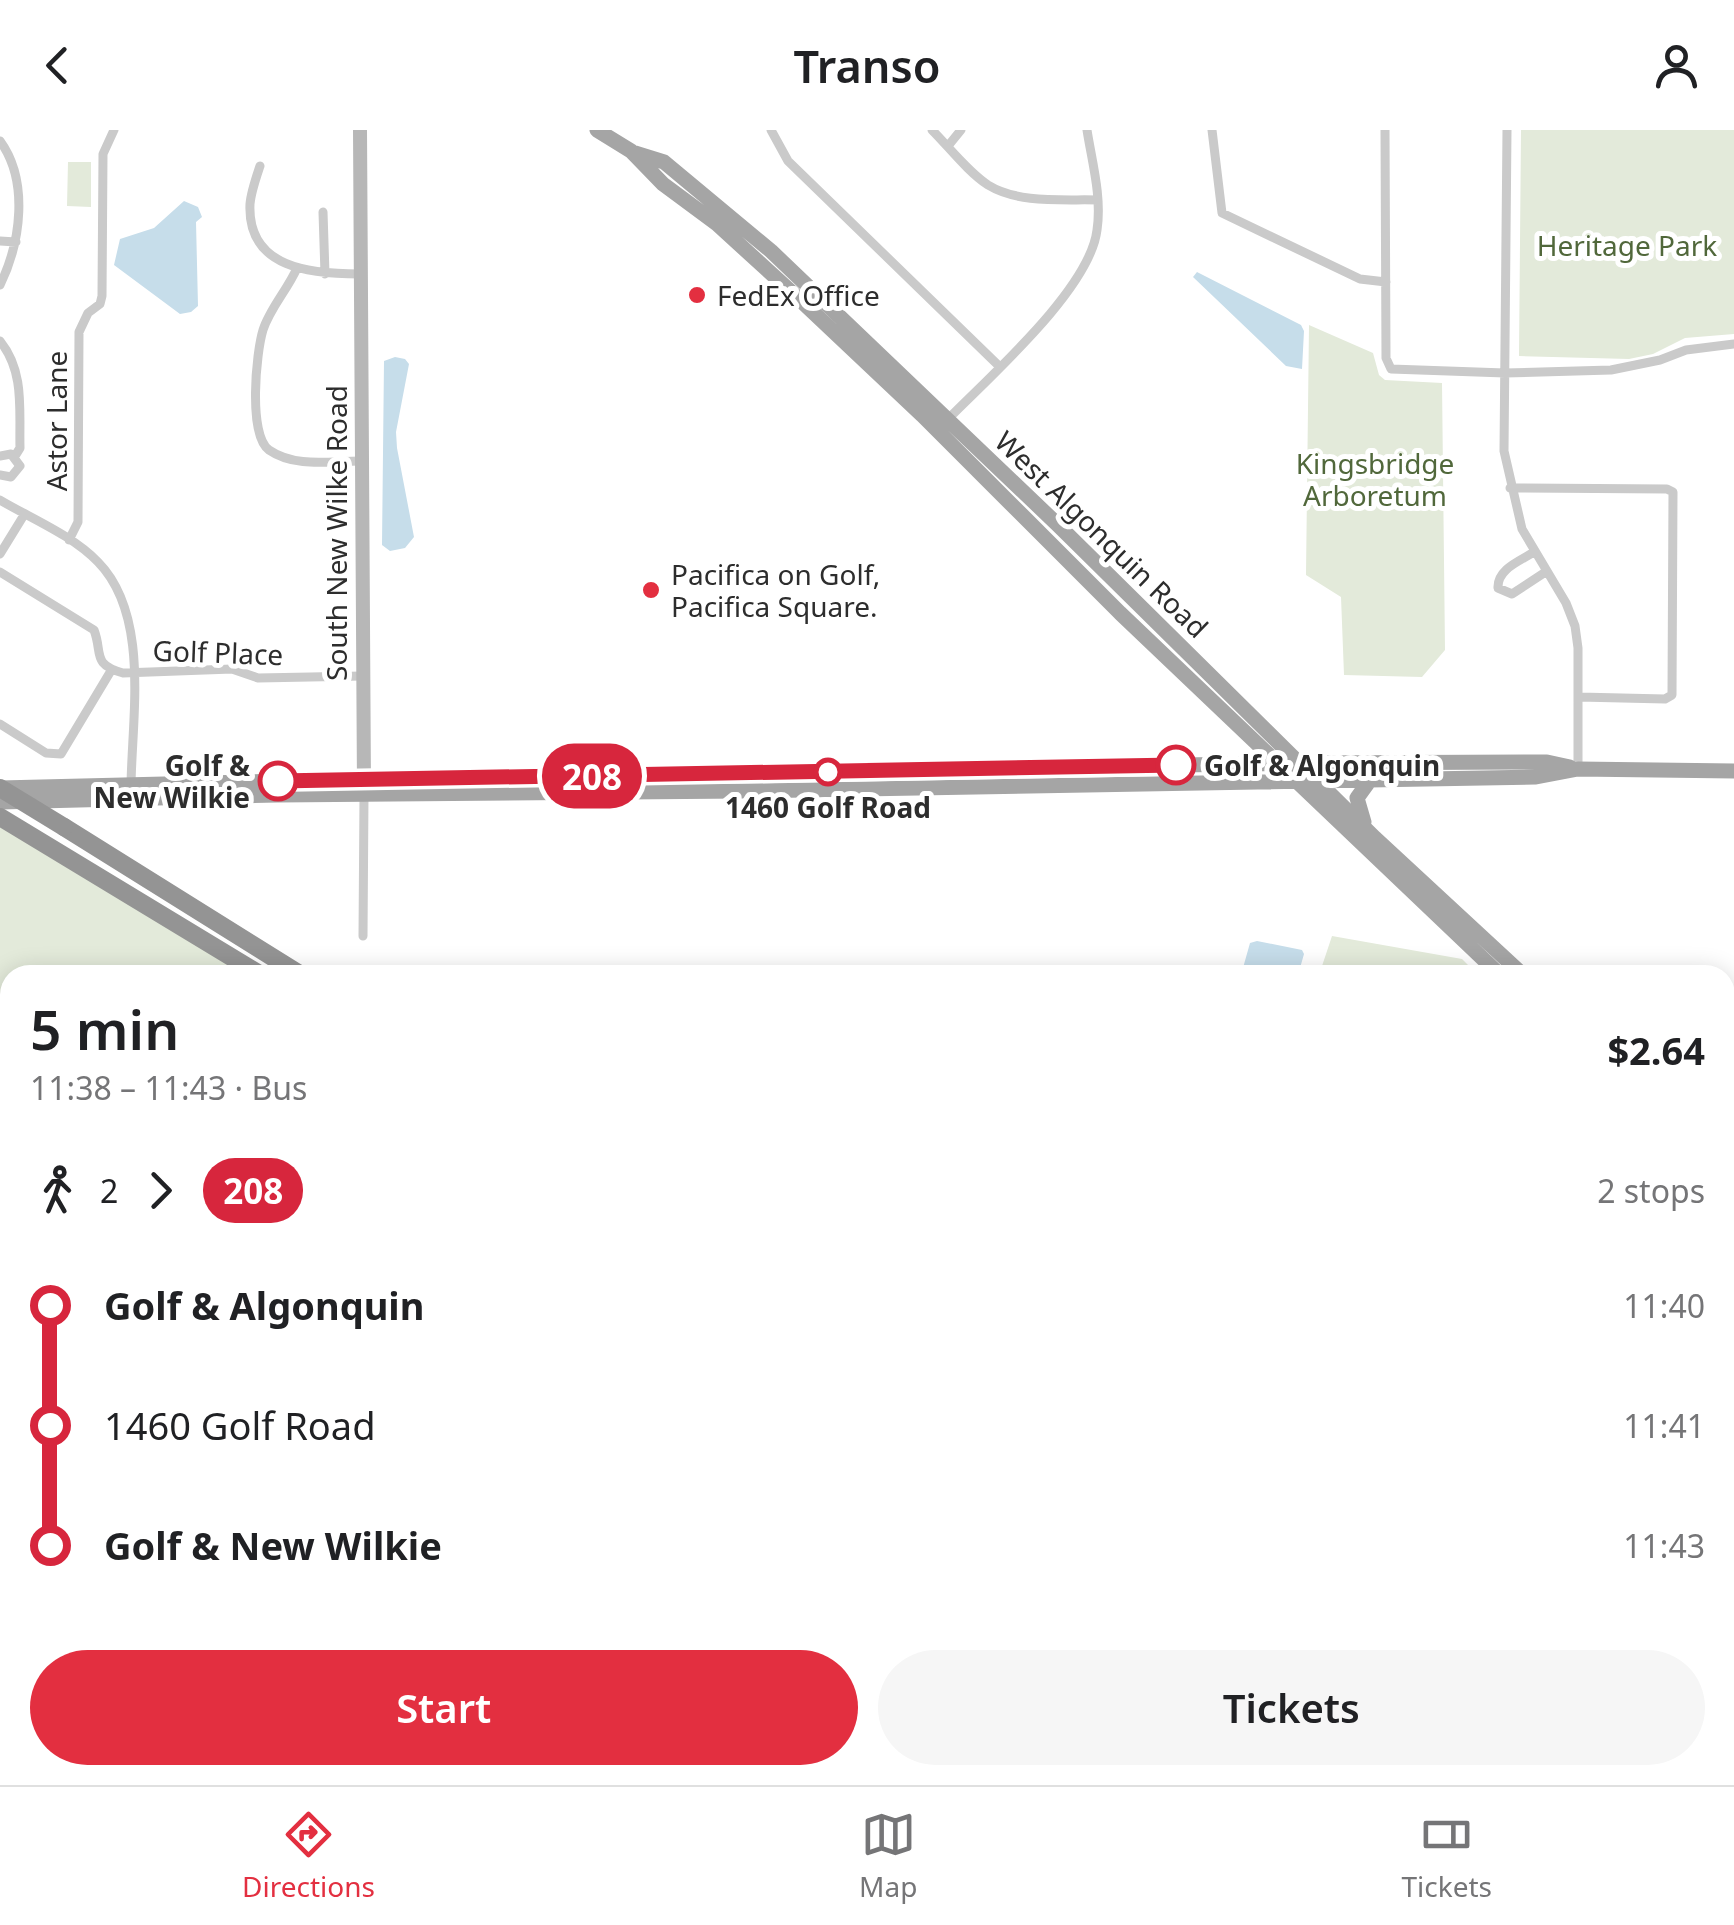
<!DOCTYPE html>
<html lang="en">
<head>
<meta charset="utf-8">
<style>
	body { margin:0; font-family:"Noto Sans",sans-serif; background:#f6f6f6; color:#202124; height:100vh; display:flex; flex-direction:column; font-size:38px; white-space:nowrap }
	* { box-sizing:border-box; margin:0 }
	p { font-size:32px; color:#757577 }
	.icon { flex:none; width:55px; height:55px; fill:none; stroke:currentColor; stroke-width:2; stroke-linecap:round; stroke-linejoin:round }
	.map { position:relative; flex:1; overflow:hidden }
	.drawer { position:absolute; left:0px; top:835px; width:1735px; height:820px; display:flex; flex-direction:column; background:#fff; border-radius:30px 30px 0 0; box-shadow:0 5px 25px #0003 }
	.drawer>* { flex:none }
	.badge { padding:0 20px; border-radius:32px; font-size:35px; line-height:65px }
	.map>.badge { position:absolute; translate:-50% -50%; box-shadow:0 0 0 5px #fff }
	.legs { display:flex; align-items:center; gap:15px; height:110px; padding:0 30px; font-size:32px }
	.legs p { margin-inline-start:auto }
	.headline { display:flex; align-items:center; justify-content:space-between; height:170px; padding:0 30px }
	h1 { font-size:55px; font-weight:600; line-height:75px }
	.primary-button { display:flex; gap:20px; margin-top:auto; padding:20px 30px }
	.primary-button a { flex:1; height:115px; border-radius:60px; background:#e32f40; color:#fff; font-size:40px; font-weight:600; line-height:115px; text-align:center }
	.primary-button a+a { background:#f6f6f6; color:#202124 }
	ul { padding:0 30px; list-style:none }
	li { display:flex; align-items:center; gap:35px; height:120px; font-size:38px }
	li i { display:grid; place-items:center; width:15px; height:100%; margin:0 12px; background:currentColor }
	li i::after { content:''; width:25px; height:25px; margin:-12px; border:8px solid; border-radius:50%; background:#fff }
	li p { margin-inline-start:auto }
	li:first-child i { background:linear-gradient(#0000 50%,currentColor 0) }
	li:last-child i { background:linear-gradient(currentColor 50%,#0000 0) }
	header { display:flex; justify-content:space-between; align-items:center; height:130px; padding:0 30px; background:#fff; font-size:45px; font-weight:600 }
	.tab-bar { display:flex; justify-content:space-around; align-items:center; height:140px; border-top:2px solid #e0e0e0; background:#fff; font-size:28px; color:#757577 }
	.tab-bar a { display:grid; justify-items:center; gap:5px }
	.tab-bar .current { color:#e32f40 }
	.map>svg:first-child { display:block }
</style>
</head>
<body>
<header><svg class="icon" aria-label="back" viewBox="0 0 24 24"><path d="M15 5l-7 7 7 7"/></svg>Transo<svg class="icon" aria-label="person" viewBox="0 0 24 24"><circle cx="12" cy="8" r="4"/><path d="M4 21q1-7 8-7t8 7"/></svg></header>
<div class="map">
<svg width="1734" height="1655" viewBox="0 0 1734 1655">
	<rect width="100%" height="100%" fill="#fff"/>
	<path fill="#e3eada" d="M1521,0H1734V204L1685,208L1653,224L1629,229L1519,226Z
		M68,32H91V77L67,76Z
		M1309,195L1373,223L1379,245L1385,250L1442,253L1445,520L1422,547L1344,545L1341,467L1306,445Z
		M0,688L261,845H10V1645H1539L1555,1655H0Z
		M1332,806L1462,829L1478,845H1319Z"/>
	<path fill="#c6ddea" d="M184,71L198,77L202,87L196,92L198,176L191,182L180,184L114,135L120,109L154,98Z
		M1197,142L1301,195L1304,201L1302,239L1286,236L1193,147Z
		M395,227L405,229L409,234L396,302L397,318L414,407L405,418L390,421L382,415L384,231Z
		M1257,811L1302,820L1304,824L1298,845H1241L1250,813Z"/>
	<g fill="none" stroke-linecap="round" stroke-linejoin="round">
		<path stroke="#cacaca" stroke-width="9" d="M771,0L788,31L999,236
			M932,0C949,17 968,42 988,55C1019,74 1064,69 1098,70
			M1212,0L1222,83L1360,149L1386,152
			M1385,0L1386,228L1391,239L1505,243L1611,240L1660,230L1686,220L1734,214
			M1507,0L1504,321L1522,399L1566,473L1575,496L1578,518V639
			M0,11C29,51 21,112 0,155
			M948,16L961,0
			M260,36C256,48 251,62 250,74C247,139 312,144 360,144
			M323,82L325,144
			M0,111L16,112
			M297,138C288,159 270,178 263,200C256,223 248,305 269,320C295,338 330,331 360,331
			M0,211C25,242 19,280 20,318L15,326
			M946,291C989,247 1090,159 1097,100C1102,67 1092,32 1087,0
			M0,326L11,324L20,336L11,347L0,345
			M1510,358L1667,359L1673,362L1672,565L1665,569L1579,567
			M0,370C32,389 72,405 98,432C150,485 132,586 131,655
			M69,410L78,392L79,202L88,183L100,174L102,166L103,24L114,0
			M1534,422C1520,431 1497,439 1498,458L1512,464L1547,441
			M0,424L24,385
			M0,442L94,500C103,523 91,534 123,543L232,539L258,548L362,546
			M0,594L46,623L61,624L112,539
			M363,806L364,665"/>
		<path stroke="#b7b7b7" stroke-width="14" d="M360,0L364,659"/>
		<path stroke="#a5a5a5" stroke-width="15" d="M597,0L631,21L663,54L717,94L798,168L922,285L1120,483L1500,845
			M635,23L664,32L771,121L1058,395L1375,708L1523,845
			M0,658L363,649L1300,633L1547,632L1570,637
			M0,672L277,665L743,661L1536,647L1578,639L1734,641
			M1364,692L1357,668L1370,650
			M1725,1075L1734,1085"/>
		<path stroke="#949494" stroke-width="18" d="M0,687L261,845
			M64,697L301,845
			M1541,1645L1557,1655
			M1595,1645L1611,1655
			M1623,1645L1640,1655"/>
		<path stroke="#949494" stroke-width="18" d="M0,658L64,697"/>
	</g>
	<g fill="none" stroke-linecap="round" stroke-linejoin="round">
		<defs>
			<path id="line-1" d="M278,651L1176,635"/>
		</defs>
		<use href="#line-1" stroke="#fff" stroke-width="22"/>
		<use href="#line-1" stroke="#d7263d" stroke-width="15"/>
	</g>
	<g fill="#e32f40" stroke="#fff" stroke-width="4">
		<circle cx="697" cy="165" r="10"/>
		<circle cx="651" cy="460" r="10"/>
	</g>
	<g fill="#fff" stroke="#d7263d" stroke-width="5">
		<circle cx="1176" cy="635" r="18"/>
		<circle cx="828" cy="642" r="12"/>
		<circle cx="278" cy="651" r="18"/>
	</g>
	<g text-anchor="middle" dominant-baseline="central" stroke-width="10" stroke-linejoin="round" paint-order="stroke">
		<g font-size="28" fill="#51683b" stroke="#fff">
			<text x="1627" y="115">Heritage Park</text>
			<text x="1375" y="333">Kingsbridge<tspan x="1375" dy="32">Arboretum</tspan></text>
		</g>
		<g font-size="28" fill="#2d2d2d" stroke="#fff" text-anchor="start">
			<text x="717" y="165">FedEx Office</text>
			<text x="671" y="444">Pacifica on Golf,<tspan x="671" dy="32">Pacifica Square.</tspan></text>
		</g>
		<g font-size="28" fill="#2d2d2d" stroke="#fff">
			<text transform="translate(56 291) rotate(-90)">Astor Lane</text>
			<text transform="translate(336 403) rotate(-90)">South New Wilke Road</text>
			<text transform="translate(1102 404) rotate(44)">West Algonquin Road</text>
			<text transform="translate(218 522) rotate(2)">Golf Place</text>
		</g>
		<g font-size="28" font-weight="bold" fill="#2d2d2d" stroke="#fff" text-anchor="end">
			<text x="250" y="635">Golf &amp;<tspan x="250" dy="32">New Wilkie</tspan></text>
			<text x="1204" y="635" text-anchor="start">Golf &amp; Algonquin</text>
			<text x="828" y="677" text-anchor="middle">1460 Golf Road</text>
		</g>
	</g>
</svg>
<b class="badge" style="left:592px;top:646px;background:#d7263d;color:#fff">208</b>
<section class="drawer">
<div class="headline"><div><h1>5 min</h1><p>11:38 – 11:43 · Bus</p></div><b>$2.64</b></div>
<div class="legs"><svg class="icon" aria-label="walk" viewBox="0 0 24 24"><circle cx="13" cy="4" r="2"/><path d="M13 8l-2 6 4 7M11 14l-3 7M7 12l3-4h3l4 4"/></svg>2<svg class="icon" aria-label="forward" viewBox="0 0 24 24"><path d="M9 5l7 7-7 7"/></svg><b class="badge" style="background:#d7263d;color:#fff">208</b><p>2 stops</p></div>
<ul>
<li><i style="color:#d7263d"></i><b>Golf &amp; Algonquin</b><p>11:40</p></li>
<li><i style="color:#d7263d"></i><span>1460 Golf Road</span><p>11:41</p></li>
<li><i style="color:#d7263d"></i><b>Golf &amp; New Wilkie</b><p>11:43</p></li>
</ul>
<div class="primary-button"><a>Start</a><a>Tickets</a></div>
</section>
</div>
<nav class="tab-bar">
<a class="current"><svg class="icon" aria-label="directions" viewBox="0 0 24 24"><path d="M12 3l9 9-9 9-9-9zM9 14v-3h6M13 9l2 2-2 2"/></svg>Directions</a>
<a><svg class="icon" aria-label="map" viewBox="0 0 24 24"><path d="M3 6l6-2 6 2 6-2v14l-6 2-6-2-6 2zM9 4v14M15 6v14"/></svg>Map</a>
<a><svg class="icon" aria-label="tickets" viewBox="0 0 24 24"><path d="M3 7h18v10H3zM15 7v10"/></svg>Tickets</a>
</nav>
</body>
</html>
